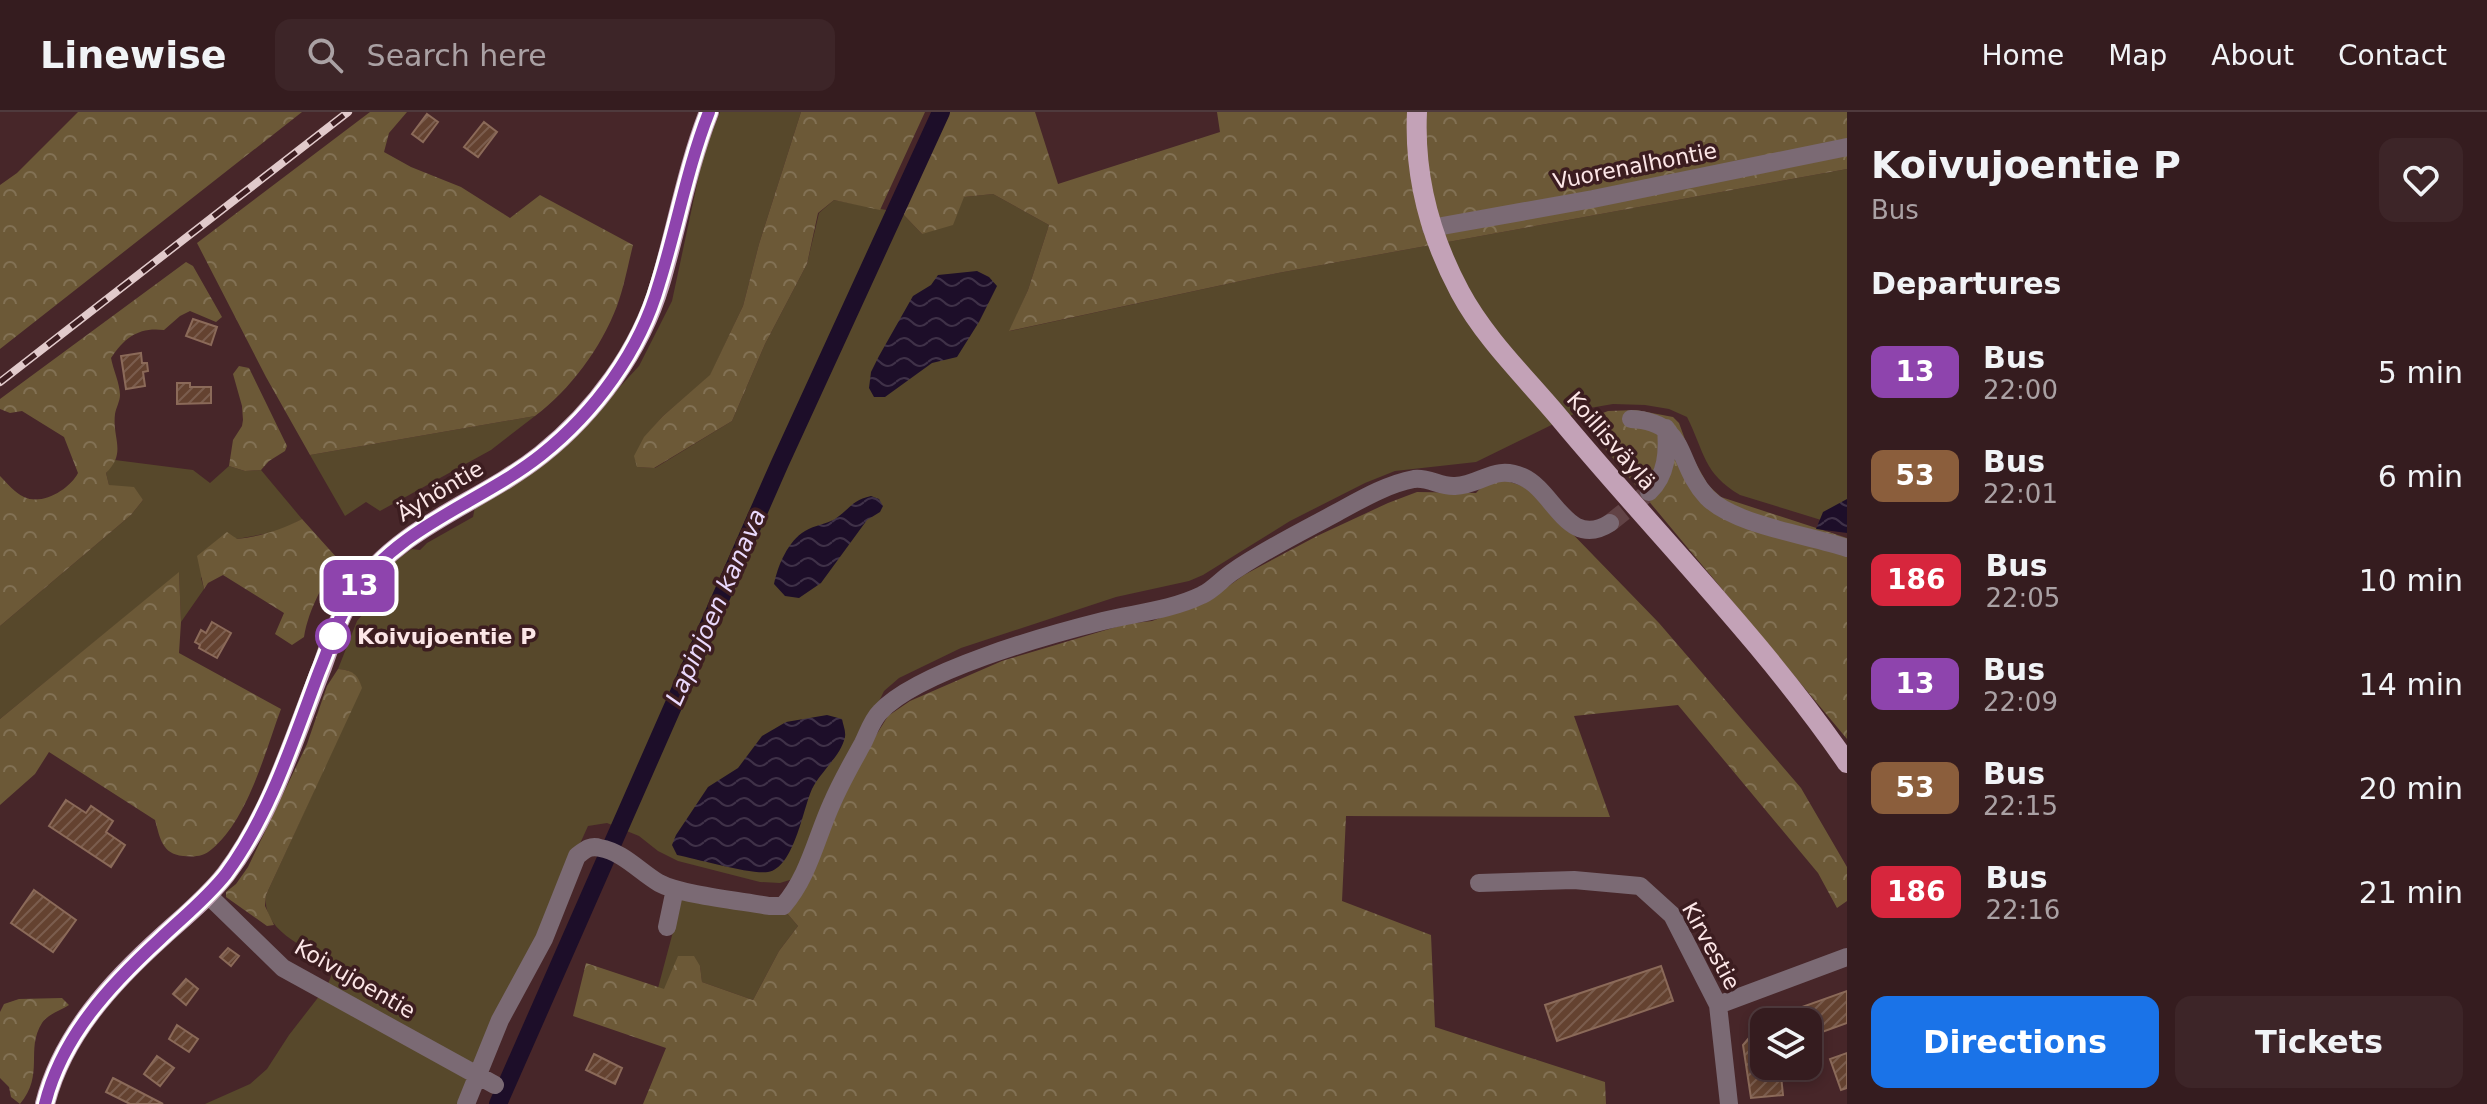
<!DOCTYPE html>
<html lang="en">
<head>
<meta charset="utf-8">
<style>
	body { margin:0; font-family:"DejaVu Sans",sans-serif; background:#3d2528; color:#f1f3f6; height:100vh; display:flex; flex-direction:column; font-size:30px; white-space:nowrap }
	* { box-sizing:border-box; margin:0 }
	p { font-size:26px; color:#aaa1a4 }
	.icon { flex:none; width:44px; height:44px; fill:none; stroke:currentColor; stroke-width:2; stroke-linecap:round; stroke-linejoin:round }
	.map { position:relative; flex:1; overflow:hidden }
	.drawer { display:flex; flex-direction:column; background:#351c1f; width:640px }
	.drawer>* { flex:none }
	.badge { padding:0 16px; border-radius:12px; font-size:28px; line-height:52px }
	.fabs { position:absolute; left:1750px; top:896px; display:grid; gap:16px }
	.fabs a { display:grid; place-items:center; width:72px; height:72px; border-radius:16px; background:#351c1f; box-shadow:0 4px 12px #0003,0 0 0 2px #4f3a3d; font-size:40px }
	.map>.badge { position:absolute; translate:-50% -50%; box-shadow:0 0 0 4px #fff }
	h2 { padding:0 24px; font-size:30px; line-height:72px }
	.round { display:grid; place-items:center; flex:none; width:84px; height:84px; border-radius:16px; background:#3d2528 }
	.headline { display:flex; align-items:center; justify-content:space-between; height:136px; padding:0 24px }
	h1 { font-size:38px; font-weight:600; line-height:60px }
	.primary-button { display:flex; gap:16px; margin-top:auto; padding:16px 24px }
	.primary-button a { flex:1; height:92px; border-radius:16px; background:#1a73e8; color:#fff; font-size:32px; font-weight:600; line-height:92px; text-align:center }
	.primary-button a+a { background:#3d2528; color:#f1f3f6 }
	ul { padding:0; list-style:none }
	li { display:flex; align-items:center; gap:24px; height:104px; padding:0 24px }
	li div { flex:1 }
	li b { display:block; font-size:30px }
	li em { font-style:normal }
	li .badge { min-width:88px; font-weight:700; text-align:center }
	header { display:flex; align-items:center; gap:48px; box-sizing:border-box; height:112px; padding:0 40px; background:#351c1f; border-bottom:2px solid #4f3a3d }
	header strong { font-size:38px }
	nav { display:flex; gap:44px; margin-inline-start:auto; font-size:28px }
	.search { width:560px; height:72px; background:#3d2528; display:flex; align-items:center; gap:20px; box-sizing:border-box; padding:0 28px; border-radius:16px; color:#aaa1a4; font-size:30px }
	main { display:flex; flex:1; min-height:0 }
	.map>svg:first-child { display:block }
</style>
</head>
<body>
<header>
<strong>Linewise</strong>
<div class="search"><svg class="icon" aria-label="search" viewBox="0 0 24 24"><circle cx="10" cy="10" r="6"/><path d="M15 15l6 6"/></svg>Search here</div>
<nav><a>Home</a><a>Map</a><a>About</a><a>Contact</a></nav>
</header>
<main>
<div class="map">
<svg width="1847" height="992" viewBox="0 0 1847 992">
	<defs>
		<pattern id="forest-crowns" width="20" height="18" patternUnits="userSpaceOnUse" patternTransform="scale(2)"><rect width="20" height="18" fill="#6c5937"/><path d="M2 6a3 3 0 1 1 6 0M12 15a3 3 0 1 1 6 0" fill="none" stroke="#827154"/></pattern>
		<pattern id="water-waves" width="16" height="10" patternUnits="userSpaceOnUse" patternTransform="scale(2)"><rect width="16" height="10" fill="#1d0e29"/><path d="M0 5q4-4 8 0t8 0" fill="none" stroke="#3f3148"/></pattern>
		<pattern id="building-hatch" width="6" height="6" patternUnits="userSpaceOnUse" patternTransform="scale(2)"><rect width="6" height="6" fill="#644230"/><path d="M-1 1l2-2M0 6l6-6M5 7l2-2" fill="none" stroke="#7b5d4e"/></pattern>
	</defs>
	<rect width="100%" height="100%" fill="#472629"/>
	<path fill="#57482b" d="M720,0H801L759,132L743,194L710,264L663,304L644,326L637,355L655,356L732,309L765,232L807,152L819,101L834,88L902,101L922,122L964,85L993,82L1049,113L1028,178L1010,219L1278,161L1847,57V416L1740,383C1703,361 1705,341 1687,305L1669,297L1645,293L1613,292L1584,297L1476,350L1395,359L1365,371L1290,409L1203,463L1189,469L1116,485L961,536L899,566L884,579L793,767L780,771L760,770L678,749L658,739L639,724L607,711L588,714L462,992H205L250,972L267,957L289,923L327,874L335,855C310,836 261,821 266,783L361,576C358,563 352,558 338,557L357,509L381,481L380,468L395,449L412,437L420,438L427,431L473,405L475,395L569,330L639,254L672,189L703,44Z
		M535,304L491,338L380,399L366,390L345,404L310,343Z
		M115,348L193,358L210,371L229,354L245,359L261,358L302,407L280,419L237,427L201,466L204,477L181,510L179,461L0,607V514L131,403L143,388L109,373L106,361Z
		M682,786L786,800L798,814L779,839L753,888L702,870L700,854L664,878L658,876Z"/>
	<path fill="url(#forest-crowns)" d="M78,0H302L0,237V73L17,61Z
		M370,0H407L389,21L384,40L411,55L461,75L510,106L540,83L633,133C628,153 624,175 617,194C601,236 570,278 535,304L310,343L266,265L197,131Z
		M801,0H925L880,98L834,88L818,101L807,152L765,232L732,309L654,356L637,355L634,344L644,325L663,304L710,263L743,194L759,132Z
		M948,0H1035L1058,72L1220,20L1217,0H1847V57L1278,161L1009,219L1028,178L1049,113L993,82L964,85L953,113L922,122L902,101Z
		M186,150L193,154L222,205L216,210L190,199L180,204L164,218C139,215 125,225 111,246C113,257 120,272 120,283C120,289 116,296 115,302C112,327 127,340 106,361L109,373L134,375L143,388L131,403L0,514V364C7,371 15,381 24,385C42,394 70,377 78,361L64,325L22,299L10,301L0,297V287Z
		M239,254L249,256L287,334L285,339L269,349L261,358L245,359L229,354L233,328L242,314L243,308L242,294L233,262Z
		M1636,298L1673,305L1679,311L1690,341L1708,373L1721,385L1847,426V627L1582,309L1608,299Z
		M1488,368H1504L1528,376L1659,511L1801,676L1847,755V789L1837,796L1818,761L1678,593L1574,604L1610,705L1346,704L1342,789L1431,823L1435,915L1605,970L1606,992H643L666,936L573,904L586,851L664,877L678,844H694L700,854L702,870L753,888L779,839L798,814L786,800L847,670L888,604L910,589L1002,549L1126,512L1152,509L1212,486L1244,463L1317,424L1388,391L1417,380L1476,381Z
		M302,407L337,446C324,473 309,495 304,525L292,533L275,522L284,501L223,463L208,471L204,477L197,444L227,420L237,427C262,424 281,418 302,407Z
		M179,460L181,510L179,541L281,597C265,640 248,707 212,737C203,745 194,745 183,744C162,742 160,726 155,708L49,640L35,662L0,693V607Z
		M338,557C352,558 358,562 362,576L266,783L265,794L274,813L267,814L226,785V780L236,772L248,755L307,632L327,574Z
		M62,886L69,893C61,898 47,903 42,911C25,938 45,962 20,992L11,985L9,975L0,966V900L4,892L19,887Z"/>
	<path fill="url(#water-waves)" d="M977,159L989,165L997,174L979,210L957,245L932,251L885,285H874L869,276L871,260L879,244L913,184L931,173L938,163Z
		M871,384L879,387L883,394L880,400L867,408L821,471L799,486L785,484L774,472C778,453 788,429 805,419C815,413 826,412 835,407C850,397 852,388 871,384Z
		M1847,387V421L1816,417L1823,400Z
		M827,603L842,607C843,613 846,619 845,625C841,644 821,659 812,677C803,697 794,756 768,760C752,763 697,747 677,743L672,733L676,723L708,675L738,656L762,624L786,610Z"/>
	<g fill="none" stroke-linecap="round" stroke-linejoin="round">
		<path stroke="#1d0e29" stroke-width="18" d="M498,992L780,351L941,0"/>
	</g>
	<path fill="url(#building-hatch)" stroke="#8b6a59" stroke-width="2" d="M427,2L438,10L423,30L412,22Z
		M484,10L497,20L478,45L464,35Z
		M193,207L217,215L211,233L186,224Z
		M141,241L142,251H147L148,259L143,260L145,274L126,277L121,244Z
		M177,271H190V275H211V291L177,292Z
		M212,510L231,521L217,546L199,536L200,533L195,530L201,518L206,521Z
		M66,688L86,701L91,694L113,709L106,720L125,733L111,755L49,714Z
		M34,778L76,808L53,840L11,811Z
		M228,836L239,844L231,854L220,845Z
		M1661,854L1673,889L1557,929L1545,893Z
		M186,867L198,877L186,893L173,882Z
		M1847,879V911L1808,925V910H1764V954H1780L1783,983L1751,986L1743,933L1763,909Z
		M177,913L198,927L189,940L169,927Z
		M1847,941V976L1841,978L1830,947Z
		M594,942L622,956L615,972L586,958Z
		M157,944L174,956L160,974L144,962Z
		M113,966L163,992H130L106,980Z"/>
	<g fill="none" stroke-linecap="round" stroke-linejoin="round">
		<path stroke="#624346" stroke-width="18" stroke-dasharray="18 9" stroke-linecap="butt" d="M1610,411L1645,383"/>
		<path stroke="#7b6a74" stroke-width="18" d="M1431,116L1593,87L1847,35
			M1631,307C1689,310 1675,351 1707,385C1734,413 1809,423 1847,436
			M1649,380C1667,363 1668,340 1666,316
			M1479,771L1574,768L1640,774L1672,803L1718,893L1729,992
			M207,782L283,856L495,973
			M667,815L675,777
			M1718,893L1847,845
			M466,992L500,908L544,827L577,744C585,738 590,733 600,736C623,740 639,759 659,771C681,783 742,789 769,794H783C809,764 816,726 832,691C841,670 852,651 863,631C868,621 872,608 880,600C918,559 1047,523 1103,509C1136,501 1171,498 1202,483C1213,478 1221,468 1231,461C1264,438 1301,420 1336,401C1360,388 1387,372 1414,367C1429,365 1440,375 1455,374C1482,373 1494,352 1523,365C1554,379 1568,438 1610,411"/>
		<path stroke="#c3a2b7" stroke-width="20" d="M1417,0C1414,63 1430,124 1460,180C1484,225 1524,264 1557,303C1653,419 1762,527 1847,651
			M45,992C62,923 113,869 164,823C185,804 209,784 226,762C272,701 294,625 322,555C331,530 339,504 354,481C400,413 479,392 541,343C595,300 640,239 660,172C677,115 687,56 709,0"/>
		<defs>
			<path id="rail" d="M0,270L348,0"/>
		</defs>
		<use href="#rail" stroke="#e1cacb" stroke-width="8"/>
		<use href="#rail" stroke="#3c1d20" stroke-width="5" stroke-dasharray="15" stroke-linecap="butt"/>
	</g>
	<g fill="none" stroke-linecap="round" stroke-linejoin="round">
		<defs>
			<path id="line" d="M45,992C62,924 110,873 160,827C182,806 207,786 226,762C270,702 293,629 319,560C330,534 338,505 354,481C400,413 479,392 541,343C595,300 640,239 659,172C677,115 687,56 709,0"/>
		</defs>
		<use href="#line" stroke="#fff" stroke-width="18"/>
		<use href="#line" stroke="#8e44ad" stroke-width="12"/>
	</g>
	<circle fill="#fff" stroke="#8e44ad" stroke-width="4" cx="333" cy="524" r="16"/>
	<g text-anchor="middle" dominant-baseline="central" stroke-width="7" stroke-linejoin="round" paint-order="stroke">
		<g font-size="22" fill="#fce6e7" stroke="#3c1d20">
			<text transform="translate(1635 54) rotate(-11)">Vuorenalhontie</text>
			<text transform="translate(1611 329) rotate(49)">Koillisväylä</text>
			<text transform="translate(440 379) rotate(-31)">Äyhöntie</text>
			<text transform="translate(1711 834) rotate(61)">Kirvestie</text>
			<text transform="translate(355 867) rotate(30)">Koivujoentie</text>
		</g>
		<g font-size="22" font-weight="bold" fill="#fce6e7" stroke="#3c1d20" text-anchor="start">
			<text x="357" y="524">Koivujoentie P</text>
		</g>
		<g font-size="24" font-style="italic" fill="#ead9fd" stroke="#3c1d20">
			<text transform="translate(716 495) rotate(-66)">Lapinjoen kanava</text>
		</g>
	</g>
</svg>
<div class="fabs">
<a><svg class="icon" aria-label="layers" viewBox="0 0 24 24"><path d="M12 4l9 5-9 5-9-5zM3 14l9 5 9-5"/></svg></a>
</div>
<b class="badge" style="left:359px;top:474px;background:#8e44ad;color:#fff">13</b>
</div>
<section class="drawer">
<div class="headline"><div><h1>Koivujoentie P</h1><p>Bus</p></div><a class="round"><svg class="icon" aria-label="heart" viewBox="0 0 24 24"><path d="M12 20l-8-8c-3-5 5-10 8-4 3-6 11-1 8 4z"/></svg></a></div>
<h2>Departures</h2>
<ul>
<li><span class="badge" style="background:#8e44ad;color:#fff">13</span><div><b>Bus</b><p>22:00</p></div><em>5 min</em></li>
<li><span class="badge" style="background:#8b5e3c;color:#fff">53</span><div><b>Bus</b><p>22:01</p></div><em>6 min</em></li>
<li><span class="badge" style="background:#d7263d;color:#fff">186</span><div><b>Bus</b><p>22:05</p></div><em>10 min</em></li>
<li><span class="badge" style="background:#8e44ad;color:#fff">13</span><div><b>Bus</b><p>22:09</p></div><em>14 min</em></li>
<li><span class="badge" style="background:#8b5e3c;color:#fff">53</span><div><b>Bus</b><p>22:15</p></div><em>20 min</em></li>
<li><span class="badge" style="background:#d7263d;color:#fff">186</span><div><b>Bus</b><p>22:16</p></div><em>21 min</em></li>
</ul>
<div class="primary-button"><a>Directions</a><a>Tickets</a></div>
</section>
</main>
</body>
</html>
